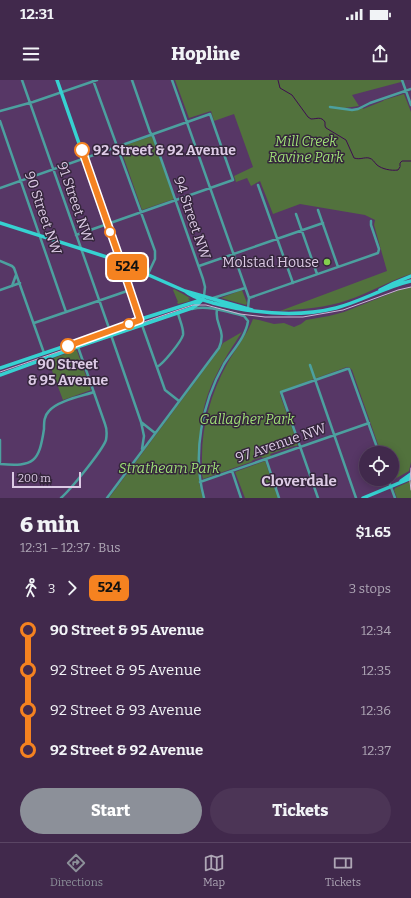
<!DOCTYPE html>
<html lang="en">
<head>
<meta charset="utf-8">
<style>
	body { margin:0; font-family:Bitter,serif; background:#4c3556; color:#f1f3f6; height:100vh; display:flex; flex-direction:column; font-size:15px; white-space:nowrap }
	* { box-sizing:border-box; margin:0 }
	p { font-size:13px; color:#aea6b5 }
	.icon { flex:none; width:22px; height:22px; fill:none; stroke:currentColor; stroke-width:2; stroke-linecap:round; stroke-linejoin:round }
	.map { position:relative; height:418px; overflow:hidden }
	.drawer { display:flex; flex-direction:column; background:#41294c; flex:1 }
	.drawer>* { flex:none }
	.badge { padding:0 8px; border-radius:6px; font-size:14px; line-height:26px }
	.buttons { position:absolute; left:359px; top:366px; display:grid; gap:8px }
	.buttons a { display:grid; place-items:center; width:40px; height:40px; border-radius:50%; background:#41294c; box-shadow:0 2px 10px #0003,0 0 0 1px #5a4564; font-size:20px }
	.scale { position:absolute; left:12px; bottom:10px; width:69px; box-sizing:border-box; padding-left:4px; border:2px solid #dccae5; border-top:0; font-size:11px; line-height:14px; white-space:nowrap; color:#dccae5; -webkit-text-stroke:3px #35263c; paint-order:stroke }
	.map>.badge { position:absolute; translate:-50% -50%; box-shadow:0 0 0 2px #fff }
	.legs { display:flex; align-items:center; gap:6px; height:44px; padding:0 20px; font-size:13px }
	.legs p { margin-inline-start:auto }
	.overview { display:flex; align-items:center; justify-content:space-between; height:68px; padding:0 20px }
	h1 { font-size:22px; font-weight:800; line-height:30px }
	.button { display:flex; gap:8px; margin-top:auto; padding:8px 20px }
	.button a { flex:1; height:46px; border-radius:24px; background:#8c9099; color:#fff; font-size:16px; font-weight:800; line-height:46px; text-align:center }
	.button a+a { background:#4c3556; color:#f1f3f6 }
	ul { padding:0 20px; list-style:none }
	li { display:flex; align-items:center; gap:14px; height:40px; font-size:15px }
	li i { display:grid; place-items:center; width:6px; height:100%; margin:0 5px; background:currentColor }
	li i::after { content:''; width:10px; height:10px; margin:-5px; border:3px solid; border-radius:50%; background:#41294c }
	li p { margin-inline-start:auto }
	li:first-child i { background:linear-gradient(#0000 50%,currentColor 0) }
	li:last-child i { background:linear-gradient(currentColor 50%,#0000 0) }
	.status { display:flex; justify-content:space-between; align-items:center; height:28px; padding:0 20px; background:#41294c; direction:ltr }
	.status svg { height:11px; fill:currentColor }
	header { display:flex; justify-content:space-between; align-items:center; height:52px; padding:0 20px; background:#41294c; font-size:18px; font-weight:800 }
	.menu { display:flex; justify-content:space-around; align-items:center; height:56px; border-top:1px solid #5a4564; background:#41294c; font-size:11px; color:#aea6b5 }
	.menu a { display:grid; justify-items:center; gap:2px }
	.menu .current { color:#8c9099 }
	.map>svg:first-child { display:block }
</style>
</head>
<body>
<div class="status"><b>12:31</b><svg viewBox="0 0 49 12"><path d="M0 12V9h3v3zM5 12V6h3v6zM10 12V3h3v9zM15 12V0h3v12zM26 1h20v11H26zM47 4h2v5h-2z"/></svg></div>
<header><svg class="icon" aria-label="menu" viewBox="0 0 24 24"><path d="M4 6h16M4 12h16M4 18h16"/></svg>Hopline<svg class="icon" aria-label="share" viewBox="0 0 24 24"><path d="M12 15V3M7 8l5-5 5 5M5 13v7h14v-7"/></svg></header>
<div class="map">
<svg width="411" height="418" viewBox="0 0 411 418">
	<rect width="100%" height="100%" fill="#573766"/>
	<path fill="#52723d" d="M175,0H401V2L352,15L359,26L345,28L352,30L363,27V29L383,21L384,20L404,14L411,32V194C389,201 369,213 348,220C326,228 302,229 280,231L387,191L374,145L375,140L365,135L300,124L273,134L260,101L251,106L247,98L236,102L234,96L253,87L234,34L214,41L211,31L189,38Z
		M152,56L174,119L142,130L120,67Z
		M411,207V382L409,391L393,400H390V399H392V373H381L352,290L350,288L347,287L281,311L280,315L298,364L297,366H294L270,374L271,376L263,378L261,377L253,380L251,382L203,399C201,392 202,384 202,377C202,345 211,313 227,284C235,269 247,255 253,239L259,240L274,244L284,243L294,247L301,244L306,240L329,236L344,232L399,210Z
		M174,209L190,218L191,219L188,218L190,221L178,224L177,222H178L173,210Z
		M242,210L247,223L246,225L221,218Z
		M242,252C224,279 207,306 202,338C200,347 200,357 200,366C198,384 197,400 203,418H109L219,270L223,263Z
		M76,270L77,271L91,310L63,320L48,280Z
		M265,381L278,418H245L235,392Z
		M411,401V418H397L394,410L395,408Z"/>
	<g fill="none" stroke-linecap="round" stroke-linejoin="round">
		<path stroke="#3f0c52" stroke-width="1" d="M278,0L280,8L292,15L308,37L311,39C317,39 321,36 325,42V46L326,48L346,60L354,78C360,80 364,77 369,78C373,79 374,82 377,85C382,89 391,91 398,90L400,87
			M400,86V83L402,81H411"/>
		<path stroke="#4ca09f" stroke-width="2.5" d="M22,0L110,251
			M93,0L155,171V179L148,194
			M132,0L150,52L153,56L203,199L205,207L204,216
			M172,0L249,218L248,228
			M402,0L411,25
			M330,27L352,30L358,29L370,23L411,9
			M0,31L33,22L97,0
			M0,41L66,232
			M258,105L293,203
			M0,108L210,34L233,100L76,155
			M318,130L338,187
			M296,134L317,194
			M0,181L12,186L14,188L44,273
			M199,186L323,143
			M12,206L16,195
			M0,210L20,203
			M213,218L245,208
			M249,218L378,173L379,169L371,145V141
			M192,229C209,225 227,232 244,236L248,241C246,257 232,271 224,284C202,323 192,374 204,418
			M34,243L130,210
			M142,245L165,310L179,321
			M111,255L141,342L155,353
			M310,285L356,418
			M157,287C163,284 181,262 183,255C184,248 179,239 178,233
			M141,342L144,356L142,369
			M0,360V382
			M266,379L279,418
			M0,384C34,387 39,382 44,349C44,342 44,336 49,331C57,321 82,316 94,312
			M232,391L241,418
			M388,399L395,418
			M200,402L369,343
			M61,418C71,409 102,371 106,360C107,354 107,349 105,344L78,267
			M107,418L219,268C227,250 214,244 217,230
			M318,418L281,312L347,289H349L379,373"/>
		<path stroke="#36d2d1" stroke-width="3.5" d="M57,0L142,245
			M0,143L110,178L185,211L252,230
			M380,210L394,203L411,196
			M185,211C193,218 203,220 213,223C252,233 296,238 336,228C362,221 385,207 411,201
			M0,288L92,257L138,240L201,220
			M0,295L77,267L192,228L198,224L203,219
			M401,401L411,394
			M363,418L411,398"/>
		<path stroke="#cbb7d5" stroke-width="1" d="M0,292L193,225H206L240,234L265,237H303L343,230L398,210L411,207
			M411,388L410,401L411,410"/>
	</g>
	<g fill="none" stroke-linecap="round" stroke-linejoin="round">
		<defs>
			<path id="line-1" d="M68,266L140,240L124,192L127,188L130,186L121,182L82,70"/>
		</defs>
		<use href="#line-1" stroke="#fff" stroke-width="9"/>
		<use href="#line-1" stroke="#f58220" stroke-width="6"/>
	</g>
	<g fill="#fff" stroke="#f58220" stroke-width="2">
		<circle cx="82" cy="70" r="7"/>
		<circle cx="110" cy="152" r="5"/>
		<circle cx="129" cy="244" r="5"/>
		<circle cx="68" cy="266" r="7"/>
	</g>
	<circle fill="#84d04e" stroke="#35263c" stroke-width="1.5" cx="327" cy="182" r="4"/>
	<g text-anchor="middle" dominant-baseline="central" stroke-width="3" stroke-linejoin="round" paint-order="stroke">
		<g font-size="14" font-style="italic" fill="#9dde75" stroke="#35263c">
			<text x="306" y="61">Mill Creek<tspan x="306" dy="16">Ravine Park</tspan></text>
			<text x="247" y="339">Gallagher Park</text>
			<text x="169" y="388">Strathearn Park</text>
		</g>
		<g font-size="14" font-weight="bold" fill="#dccae5" stroke="#35263c" text-anchor="start">
			<text x="93" y="70">92 Street &amp; 92 Avenue</text>
			<text x="68" y="284" text-anchor="middle">90 Street<tspan x="68" dy="16">&amp; 95 Avenue</tspan></text>
		</g>
		<g font-size="14" fill="#dccae5" stroke="#35263c">
			<text transform="translate(75 122) rotate(71)">91 Street NW</text>
			<text transform="translate(43 133) rotate(71)">90 Street NW</text>
			<text transform="translate(192 138) rotate(71)">94 Street NW</text>
			<text transform="translate(281 363) rotate(-19)">97 Avenue NW</text>
		</g>
		<g font-size="14" fill="#dccae5" stroke="#35263c" text-anchor="end">
			<text x="319" y="182">Molstad House</text>
		</g>
		<g font-size="15" font-weight="bold" fill="#dccae5" stroke="#35263c">
			<text x="299" y="401">Cloverdale</text>
		</g>
	</g>
</svg>
<div class="buttons">
<a><svg class="icon" aria-label="locate" viewBox="0 0 24 24"><circle cx="12" cy="12" r="6"/><path d="M12 2v4M12 18v4M2 12h4M18 12h4"/></svg></a>
</div>
<div class="scale">200 m</div>
<b class="badge" style="left:127px;top:187px;background:#f58220;color:#111">524</b>
</div>
<section class="drawer">
<div class="overview"><div><h1>6 min</h1><p>12:31 – 12:37 · Bus</p></div><b>$1.65</b></div>
<div class="legs"><svg class="icon" aria-label="walk" viewBox="0 0 24 24"><circle cx="13" cy="4" r="2"/><path d="M13 8l-2 6 4 7M11 14l-3 7M7 12l3-4h3l4 4"/></svg>3<svg class="icon" aria-label="forward" viewBox="0 0 24 24"><path d="M9 5l7 7-7 7"/></svg><b class="badge" style="background:#f58220;color:#111">524</b><p>3 stops</p></div>
<ul>
<li><i style="color:#f58220"></i><b>90 Street &amp; 95 Avenue</b><p>12:34</p></li>
<li><i style="color:#f58220"></i><span>92 Street &amp; 95 Avenue</span><p>12:35</p></li>
<li><i style="color:#f58220"></i><span>92 Street &amp; 93 Avenue</span><p>12:36</p></li>
<li><i style="color:#f58220"></i><b>92 Street &amp; 92 Avenue</b><p>12:37</p></li>
</ul>
<div class="button"><a>Start</a><a>Tickets</a></div>
</section>
<nav class="menu">
<a class="current"><svg class="icon" aria-label="directions" viewBox="0 0 24 24"><path d="M12 3l9 9-9 9-9-9zM9 14v-3h6M13 9l2 2-2 2"/></svg>Directions</a>
<a><svg class="icon" aria-label="map" viewBox="0 0 24 24"><path d="M3 6l6-2 6 2 6-2v14l-6 2-6-2-6 2zM9 4v14M15 6v14"/></svg>Map</a>
<a><svg class="icon" aria-label="tickets" viewBox="0 0 24 24"><path d="M3 7h18v10H3zM15 7v10"/></svg>Tickets</a>
</nav>
</body>
</html>
